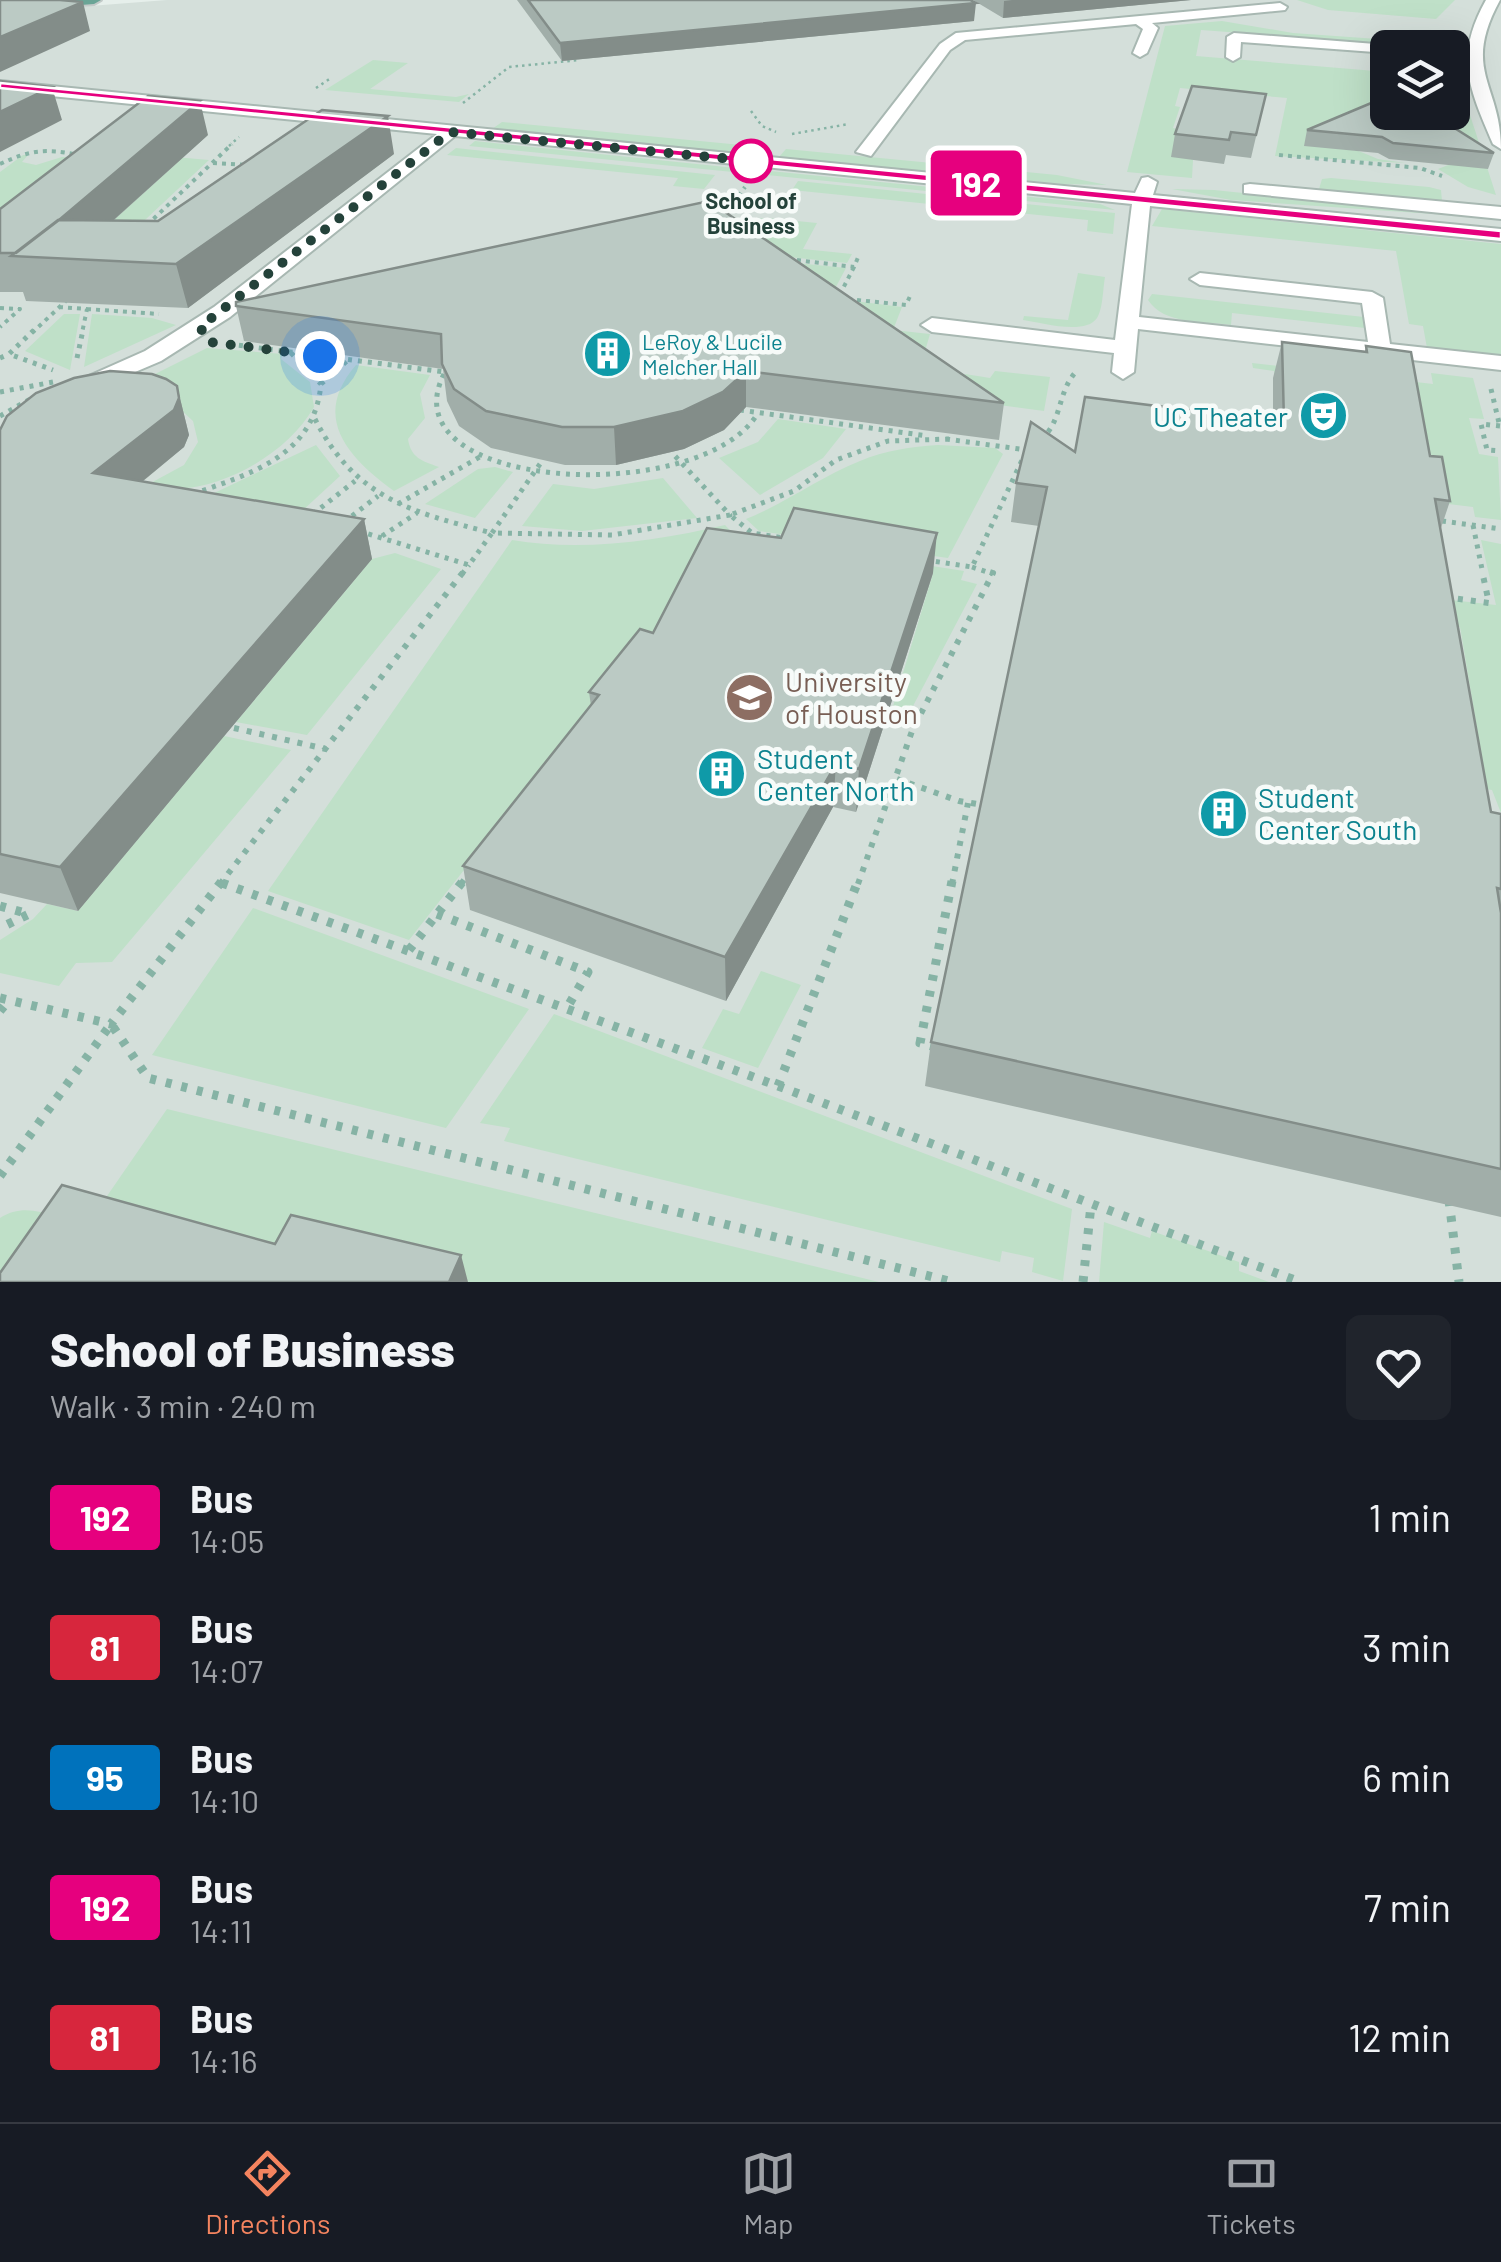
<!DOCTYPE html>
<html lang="en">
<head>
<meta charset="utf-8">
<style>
	body { margin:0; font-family:Barlow,sans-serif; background:#20242c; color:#f1f3f6; height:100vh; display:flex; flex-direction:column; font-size:38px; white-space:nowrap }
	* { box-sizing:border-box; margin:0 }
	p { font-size:32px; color:#9ea1a6 }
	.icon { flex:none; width:55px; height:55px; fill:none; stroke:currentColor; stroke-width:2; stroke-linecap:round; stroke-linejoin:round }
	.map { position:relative; height:1282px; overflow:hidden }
	.panel { display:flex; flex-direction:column; background:#171b24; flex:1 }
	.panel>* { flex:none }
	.badge { padding:0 20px; border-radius:8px; font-size:35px; line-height:65px }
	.controls { position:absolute; left:1370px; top:30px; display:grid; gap:20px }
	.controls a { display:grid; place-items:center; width:100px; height:100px; border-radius:15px; background:#171b24; box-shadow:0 10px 40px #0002; font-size:50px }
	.you { position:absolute; width:50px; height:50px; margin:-25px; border:8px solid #fff; border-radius:50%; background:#1a73e8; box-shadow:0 0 0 15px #1a73e833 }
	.map>.badge { position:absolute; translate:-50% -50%; box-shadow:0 0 0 5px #fff }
	.round { display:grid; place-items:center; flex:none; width:105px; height:105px; border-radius:15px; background:#20242c }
	.overview { display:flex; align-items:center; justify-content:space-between; height:170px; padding:0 50px }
	h1 { font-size:48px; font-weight:800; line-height:75px }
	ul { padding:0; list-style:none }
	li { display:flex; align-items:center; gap:30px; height:130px; padding:0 50px }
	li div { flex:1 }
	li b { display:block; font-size:38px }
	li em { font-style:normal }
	li .badge { min-width:110px; font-weight:700; text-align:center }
	.tabs { display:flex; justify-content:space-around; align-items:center; height:140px; border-top:2px solid #363941; background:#171b24; font-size:28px; color:#9ea1a6 }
	.tabs a { display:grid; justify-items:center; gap:5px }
	.tabs .active { color:#f4845f }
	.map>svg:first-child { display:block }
</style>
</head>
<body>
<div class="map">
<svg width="1501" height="1282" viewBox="0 0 1501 1282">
	<rect width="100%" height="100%" fill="#e6efeb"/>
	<path fill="#d4dfda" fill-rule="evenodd" d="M167,0H1501V1282H0V13ZM1388,48H1452V112H1388Z"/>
	<path fill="#bfe0c8" d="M1297,0H1455L1436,19L1328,10Z
		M1222,21L1293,33L1434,43L1436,47L1201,30L1196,56L1387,72L1388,112H1452L1453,78H1458L1496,195L1468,187L1438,169L1461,160L1344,145L1378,159L1405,163L1275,156L1287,98L1180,88L1175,106L1180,107L1173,128L1182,130L1193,160L1192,178L1127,172L1165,26Z
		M373,60L408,63L370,89L456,97L469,94L459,102L325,90Z
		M502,122L762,147L756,155L492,129Z
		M475,141L745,169L743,173L469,146Z
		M456,148L715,175L704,189L673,186L678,178L447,155Z
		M786,149L1057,175L1107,185L1062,184L779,157Z
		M23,155H28L22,162L36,165L62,157L93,158L0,233V172Z
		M175,157L209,160L98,264L66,263L178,162Z
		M770,171L1100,204L1115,210L767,175Z
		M1331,178L1429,187L1441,190L1442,201L1319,189L1322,179Z
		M798,181L1115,213L1113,234L1087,231L1088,220L792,190Z
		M1172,189L1214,190L1477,217L1231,200Z
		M1162,209L1501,244V357L1427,348L1423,326L1409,324L1396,251L1152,226Z
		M767,218L817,223L803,249L852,254L847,263L760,254L742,224L746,219Z
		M757,259L846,268L830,298L902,307L893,330L930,334L918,375Z
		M1078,273L1105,277C1103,288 1103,309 1097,318C1085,336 1040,322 1023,320L1024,316L1068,320Z
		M1152,294L1364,317L1365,328L1232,313L1231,325C1204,321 1164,325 1148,300Z
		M64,314H80L70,370L25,351Z
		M92,314L152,318L176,325L84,367Z
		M207,348L283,354L281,359L310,382L314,407C289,451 230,486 178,489C169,490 157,486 147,485L184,465L198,442L193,421L147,378Z
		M1252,363L1433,384L1431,373L1473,378L1484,419L1469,418L1479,454L1498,457L1501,520L1475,517L1473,507L1432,502L1275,380L1274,371L1253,368Z
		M356,365L430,375L420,394L425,418L408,439C411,458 422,461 439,467L394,491C349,458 310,418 356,365Z
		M995,371L1050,377L1044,411L938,397L922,385L963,381L965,374L990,378Z
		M778,419L846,429L823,458L760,495L719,458L758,442Z
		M316,445L340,476L302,511L210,495Z
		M938,445L995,448L1003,454L948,558L759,531L746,519C786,503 820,477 860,461C885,450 911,447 938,445Z
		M495,467L513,472L475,518L425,504L478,469Z
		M663,478L697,518L582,531L522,526L553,484L594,489Z
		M725,525L742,543L607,688L409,940L268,891L512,540C581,552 657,541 725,525Z
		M1481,540L1501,544V813L1492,790L1473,787L1482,758L1460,627L1446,625L1442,599L1496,605Z
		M395,553L441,569L307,735L236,722L372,559Z
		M855,554L964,571L961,580L977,584L902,727L888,723L933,573Z
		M224,736L291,750L112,962L76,963L59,986L0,973V940L33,919L47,904L78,911Z
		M253,908L529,1009L446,1128L152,1055Z
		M761,971L801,985L758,1068L702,1048L723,1009L739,1014Z
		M554,1014L1072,1209L1063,1281L1032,1272L1034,1258L1002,1251L1000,1262L504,1141L510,1128L480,1123Z
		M167,1109L879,1282H0V1218C28,1200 56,1218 85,1228Z
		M1104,1222L1150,1238L1152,1231L1239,1262V1271L1269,1282H1099Z"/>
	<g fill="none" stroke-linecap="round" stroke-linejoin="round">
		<defs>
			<path id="minor" d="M1486,0H1500C1461,71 1501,84 1501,149L1493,144C1469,88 1454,57 1486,0Z
				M1280,3L1287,7L1285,10L1152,23L1158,28L1147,53L1140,57L1133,53L1143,29L1136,24L965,40L950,50L871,156L856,152L940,44L956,33Z
				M1234,33L1388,45L1394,48H1388V53L1241,42L1240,57L1233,61L1226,57L1227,37Z
				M0,81L1135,193L1142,178L1148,177L1157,182L1153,195L1501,229V241L1150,206L1139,317L1368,342L1362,303L1200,285L1190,279L1200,273L1372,292L1383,298L1390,344L1501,356V370L1138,329L1134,372L1123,379L1112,372L1114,353L932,332L921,325L932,318L1115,340L1132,204L455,136L230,317L161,361L81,395L69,388L73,383L145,351L214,307L437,134L0,91Z
				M1250,184L1501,207V219L1244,193V185Z"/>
			<path id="major" d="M40,0H101L94,4L0,11V3Z"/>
		</defs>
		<use href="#minor" stroke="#a8b8b2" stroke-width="4"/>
		<use href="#major" stroke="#c2cac8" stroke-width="4"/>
		<path stroke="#86b3a5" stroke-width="2.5" stroke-dasharray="2.5 4" stroke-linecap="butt" d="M1412,39L1441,41
			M316,88L331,78
			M463,103L509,67L579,60
			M751,111L762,126L776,132
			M792,134L849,124
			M229,146L239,137"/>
		<path stroke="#86b3a5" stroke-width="4" stroke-dasharray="4 5" stroke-linecap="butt" d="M1279,155L1420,168L1442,176
			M213,163L250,165
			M0,164C30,150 46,148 78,155
			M723,218L745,187
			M147,225L232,144
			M788,259L854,267L859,255
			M854,267L838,298L906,305L911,294
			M59,307L87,309L82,333
			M0,308L20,309L0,327
			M87,309L159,314
			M32,333L68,299"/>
		<path stroke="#86b3a5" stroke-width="5" stroke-dasharray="4 6" stroke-linecap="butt" d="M34,330L9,354L53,370
			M229,344L445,372C381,491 701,509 758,413
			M0,358L9,354
			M77,358L83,330
			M321,384L348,360
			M1491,389L1500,427
			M0,392L53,382
			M740,410L928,436
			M0,416L34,397
			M315,419C355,498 411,512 492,533L469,565L359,531
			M1500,426L1481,424L1487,450L1501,451
			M946,439L1027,450L1031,447
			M1041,439C1063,422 1057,389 1078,370
			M540,464L492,533L612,535L730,515L675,456
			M193,494C252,473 314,456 321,384L291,353
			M398,504L483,455
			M313,514L355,481
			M1442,521L1501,529
			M344,522L378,496
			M1473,525L1483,574
			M382,536L417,513
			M790,539L752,533L730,515L794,491L836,460L888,441L950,439
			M926,560L972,567L1023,458
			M972,567L993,574
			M462,574L469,565"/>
		<path stroke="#86b3a5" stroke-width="6" stroke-dasharray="5 8" stroke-linecap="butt" d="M1445,597L1489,603L1482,571
			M234,728L326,749
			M897,779L959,801L989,806
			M220,884L464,571
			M461,884L470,872
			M858,884L912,731L993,573L987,571
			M952,884L968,803"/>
		<path stroke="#86b3a5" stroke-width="9" stroke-dasharray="6 10" stroke-linecap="butt" d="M222,883L778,1086L858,881
			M0,906L29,914L0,928
			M437,914L588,972L568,1006
			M409,950L463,881
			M0,998L111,1024L222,881
			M0,1011L9,1000
			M936,1047L920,1043L952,881
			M778,1086L1300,1282
			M0,1176L111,1024L148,1078L953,1282
			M1449,1200L1459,1282
			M1083,1282L1091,1205"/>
		<use href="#minor" fill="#fff" fill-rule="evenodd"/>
		<use href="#major" fill="#6aa596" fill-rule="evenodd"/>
	</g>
	<path fill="#a1aea9" d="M517,0H970L974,21L562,61Z
		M973,0H1191L1003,18Z
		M1266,94L1251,158L1226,155L1224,164L1171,157L1175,134Z
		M1388,96L1494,153L1488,169L1389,159L1378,153L1304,146L1307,130Z
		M208,135L113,221H158L394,154L188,308L26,301L23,292H0V209Z
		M236,306L1004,403L999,440L746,407L724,430L684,449L616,465H565L491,448L459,426L447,401L443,369L244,341Z
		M1282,342L1365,351L1366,346L1430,456L1450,501L1440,531L1491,812L1501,814V1217L925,1086L931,1042L1039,526L1011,522L1016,483L1075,452L1273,421V378Z
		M177,386L189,435L184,447L142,482L364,519L372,559L78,911L0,893V430Z
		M933,573L856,812L833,807L726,1001L470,910L463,866L591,706L589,692L653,633Z"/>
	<path fill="#838d89" d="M1012,0H1191L1003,18L1004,1Z
		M83,2L90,31L0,72V37Z
		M976,3L974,21L562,61L560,43Z
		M52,87L62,120L0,152V112Z
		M200,101L208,135L70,259L20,253Z
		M388,116L394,154L188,308L176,264Z
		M746,371V407L724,430L684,449L616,465L614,427Z
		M177,386L189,435L184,447L105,512L93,473Z
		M364,519L372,559L78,911L60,867Z
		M937,533L933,573L856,812L859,769Z
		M836,764L833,807L726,1001L725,957Z
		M461,1255L468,1282H449Z"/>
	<path fill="#bbcac4" stroke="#838d89" stroke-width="2.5" d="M0,0H60L83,2L0,37Z
		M528,0H970L976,3L560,43Z
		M0,81L52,87L0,112Z
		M1192,86L1266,94L1256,135L1231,132L1229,140L1175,134Z
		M148,96L200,101L59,220L16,253H0V209Z
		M1388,96V112H1429L1494,153L1393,143L1382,137L1307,130Z
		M322,110L388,116L176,264L11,256L58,220L158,221Z
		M709,201L1004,403L746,371L723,392L683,411L614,427H562L486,411L454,389L442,364L441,334L236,306V302Z
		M1282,342L1367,352L1366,346L1411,352L1430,456L1442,457L1450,501L1435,499L1491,812L1501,814V889L1497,888L1501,913V1169L931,1042L1047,487L1016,483L1031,422L1075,452L1085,397L1284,422Z
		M110,371L152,374L166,379L177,386L179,398L174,410L93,473L364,519L60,867L0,854V430L7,416L36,393L74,378Z
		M794,508L937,533L859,769L836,764L725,957L463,866L599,695L589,692L640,629L653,633L707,528L781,538Z
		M62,1185L275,1244L291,1215L461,1255L449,1282H0V1273Z"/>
	<path fill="#e6007e" stroke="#fff" stroke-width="2.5" d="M0,83L1501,231V239L0,88Z"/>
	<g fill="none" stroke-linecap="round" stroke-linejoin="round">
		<path stroke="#24423a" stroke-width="10" stroke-dasharray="0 18" d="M320,356L209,342L200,327L450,132L763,162L751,161"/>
	</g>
	<defs>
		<symbol id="building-disc" viewBox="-11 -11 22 22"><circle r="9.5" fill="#0f9aa8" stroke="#f7fbf9"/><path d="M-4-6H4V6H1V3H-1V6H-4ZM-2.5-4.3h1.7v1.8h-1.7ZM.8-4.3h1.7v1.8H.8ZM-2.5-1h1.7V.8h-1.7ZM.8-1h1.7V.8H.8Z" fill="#fff"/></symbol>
		<symbol id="theatre-disc" viewBox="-11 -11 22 22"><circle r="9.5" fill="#0f9aa8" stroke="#f7fbf9"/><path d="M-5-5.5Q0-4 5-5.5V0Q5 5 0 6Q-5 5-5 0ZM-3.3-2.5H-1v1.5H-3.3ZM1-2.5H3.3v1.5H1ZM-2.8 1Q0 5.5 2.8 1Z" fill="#fff"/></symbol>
		<symbol id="university-disc" viewBox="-11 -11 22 22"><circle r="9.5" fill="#8d6e63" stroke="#f7fbf9"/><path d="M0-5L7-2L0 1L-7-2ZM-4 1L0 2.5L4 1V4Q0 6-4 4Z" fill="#fff"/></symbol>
	</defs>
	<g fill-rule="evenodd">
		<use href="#building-disc" x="580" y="326" width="55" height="55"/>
		<use href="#theatre-disc" x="1296" y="388" width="55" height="55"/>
		<use href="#university-disc" x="722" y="670" width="55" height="55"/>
		<use href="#building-disc" x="694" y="746" width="55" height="55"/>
		<use href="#building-disc" x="1196" y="786" width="55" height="55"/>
	</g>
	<circle fill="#fff" stroke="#e6007e" stroke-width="5" cx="751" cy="161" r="20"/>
	<g text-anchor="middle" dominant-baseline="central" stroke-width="9" stroke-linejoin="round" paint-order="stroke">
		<g font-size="22" font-weight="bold" fill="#24423a" stroke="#f7fbf9">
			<text x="751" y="200">School of<tspan x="751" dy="25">Business</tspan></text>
		</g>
		<g font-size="22" fill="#0d838f" stroke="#f7fbf9" text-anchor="start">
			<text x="642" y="341">LeRoy &amp; Lucile<tspan x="642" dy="25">Melcher Hall</tspan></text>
		</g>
		<g font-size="28" fill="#0d838f" stroke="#f7fbf9" text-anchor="start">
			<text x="1288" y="416" text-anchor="end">UC Theater</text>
			<text x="757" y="758">Student<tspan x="757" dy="32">Center North</tspan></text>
			<text x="1258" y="797">Student<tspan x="1258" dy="32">Center South</tspan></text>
		</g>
		<g font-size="28" fill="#785e54" stroke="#f7fbf9" text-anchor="start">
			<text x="785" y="681">University<tspan x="785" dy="32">of Houston</tspan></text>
		</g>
	</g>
</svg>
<div class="controls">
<a><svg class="icon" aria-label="layers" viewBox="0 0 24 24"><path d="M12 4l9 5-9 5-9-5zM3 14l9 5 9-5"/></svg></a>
</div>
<div class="you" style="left:320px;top:356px"></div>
<b class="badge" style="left:976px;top:183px;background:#e6007e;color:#fff">192</b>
</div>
<section class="panel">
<div class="overview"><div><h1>School of Business</h1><p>Walk · 3 min · 240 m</p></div><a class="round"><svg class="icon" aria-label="heart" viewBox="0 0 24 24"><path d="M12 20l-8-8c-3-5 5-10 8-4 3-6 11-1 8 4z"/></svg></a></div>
<ul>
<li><span class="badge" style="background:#e6007e;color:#fff">192</span><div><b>Bus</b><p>14:05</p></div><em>1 min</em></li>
<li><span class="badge" style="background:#d7263d;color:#fff">81</span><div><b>Bus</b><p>14:07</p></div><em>3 min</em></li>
<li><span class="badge" style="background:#0072bc;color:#fff">95</span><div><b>Bus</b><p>14:10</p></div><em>6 min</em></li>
<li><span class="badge" style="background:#e6007e;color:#fff">192</span><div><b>Bus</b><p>14:11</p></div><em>7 min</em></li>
<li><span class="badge" style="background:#d7263d;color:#fff">81</span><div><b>Bus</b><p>14:16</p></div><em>12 min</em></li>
</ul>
</section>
<nav class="tabs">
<a class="active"><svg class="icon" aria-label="directions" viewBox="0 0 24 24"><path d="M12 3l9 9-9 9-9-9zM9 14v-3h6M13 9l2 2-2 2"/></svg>Directions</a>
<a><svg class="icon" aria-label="map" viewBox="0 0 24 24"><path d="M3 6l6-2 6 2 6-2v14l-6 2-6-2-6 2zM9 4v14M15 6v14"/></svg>Map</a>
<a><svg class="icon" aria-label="tickets" viewBox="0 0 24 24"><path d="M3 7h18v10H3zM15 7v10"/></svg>Tickets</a>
</nav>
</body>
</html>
